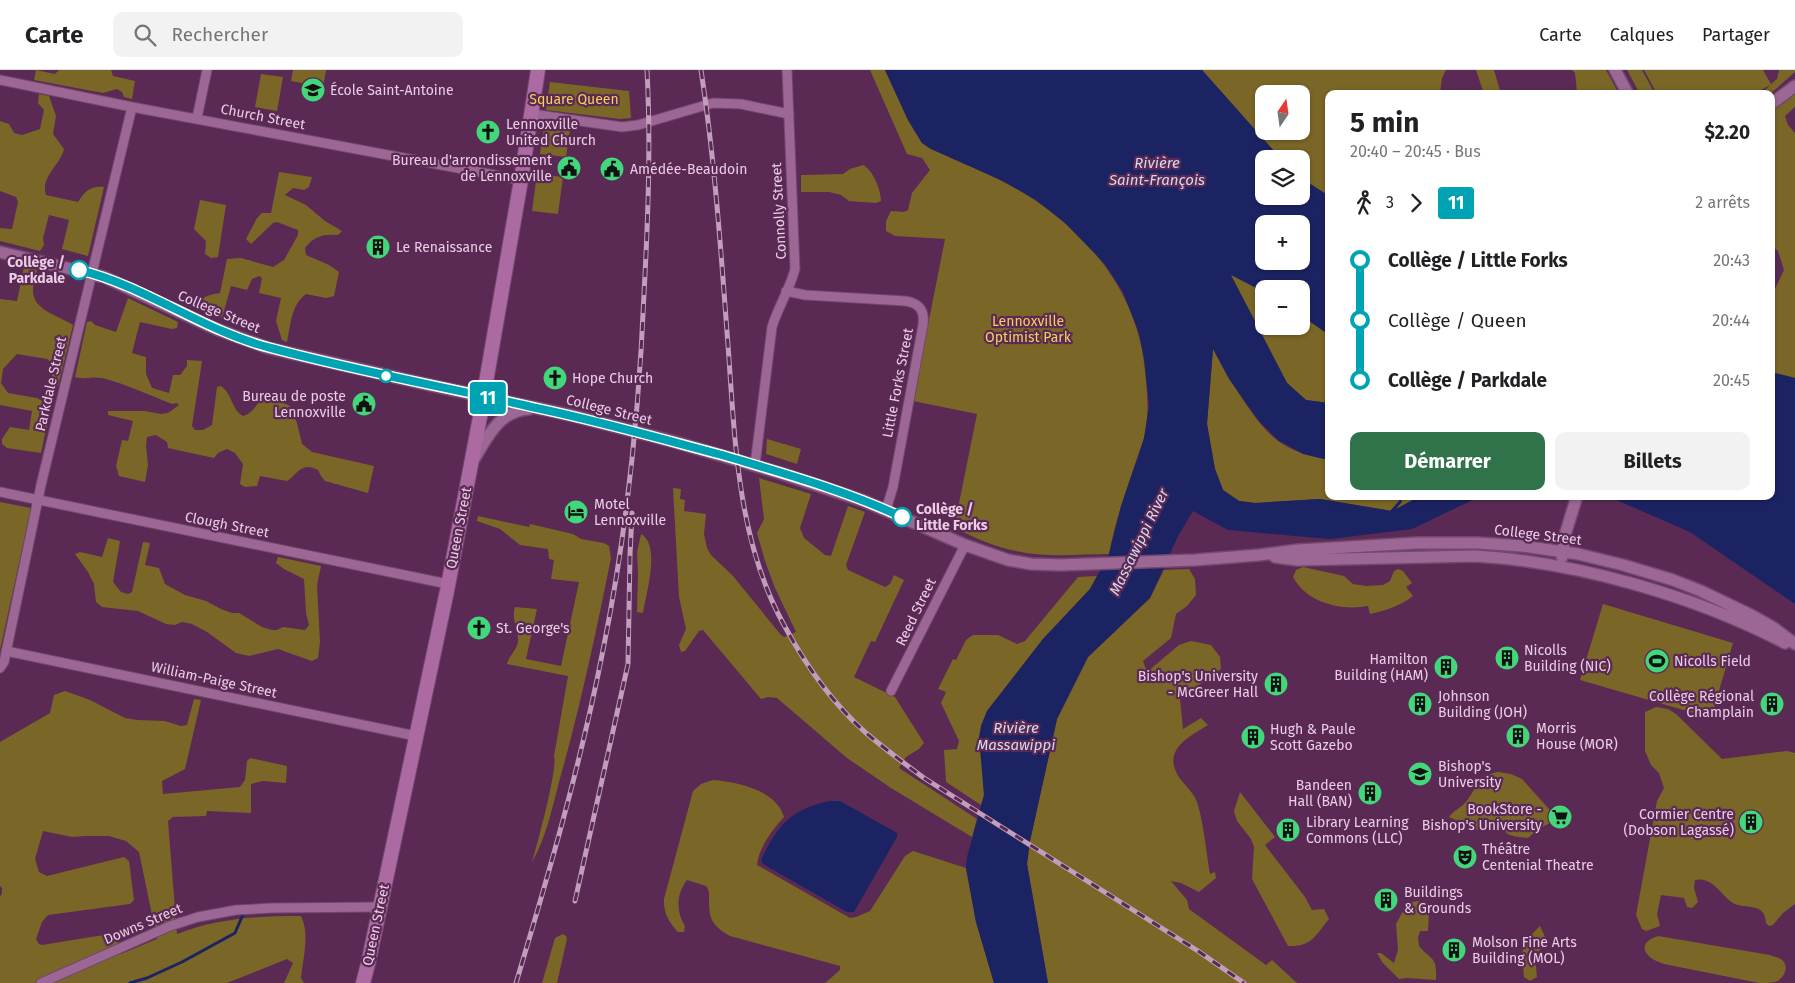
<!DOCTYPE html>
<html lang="fr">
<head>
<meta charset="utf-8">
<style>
	body { margin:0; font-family:"Fira Sans",sans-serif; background:#f2f2f2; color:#202124; height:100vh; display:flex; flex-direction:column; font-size:19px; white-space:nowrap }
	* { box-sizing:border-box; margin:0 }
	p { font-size:16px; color:#757577 }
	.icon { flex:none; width:28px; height:28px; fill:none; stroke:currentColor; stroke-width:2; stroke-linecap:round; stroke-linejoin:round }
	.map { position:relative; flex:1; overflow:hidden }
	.sheet { position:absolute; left:1325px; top:20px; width:450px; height:410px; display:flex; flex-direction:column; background:#fff; border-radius:10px; box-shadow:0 1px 4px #0004 }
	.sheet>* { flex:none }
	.badge { padding:0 10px; border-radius:4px; font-size:18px; line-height:32px }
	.needle { width:32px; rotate:13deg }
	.buttons { position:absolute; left:1255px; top:15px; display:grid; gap:10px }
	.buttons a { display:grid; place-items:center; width:55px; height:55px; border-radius:10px; background:#fff; box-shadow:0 1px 4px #0004; font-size:25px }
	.map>.badge { position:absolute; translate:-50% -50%; box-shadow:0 0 0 2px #fff }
	.legs { display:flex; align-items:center; gap:8px; height:55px; padding:0 25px; font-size:16px }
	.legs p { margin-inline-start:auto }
	.overview { display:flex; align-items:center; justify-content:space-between; height:85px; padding:0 25px }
	h1 { font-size:28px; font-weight:700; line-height:38px }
	.cta { display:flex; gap:10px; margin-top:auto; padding:10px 25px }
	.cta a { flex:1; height:58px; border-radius:10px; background:#30734b; color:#fff; font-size:20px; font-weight:700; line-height:58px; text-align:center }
	.cta a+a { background:#f2f2f2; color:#202124 }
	ul { padding:0 25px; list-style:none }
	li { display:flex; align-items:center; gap:18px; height:60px; font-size:19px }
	li i { display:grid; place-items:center; width:8px; height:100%; margin:0 6px; background:currentColor }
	li i::after { content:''; width:12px; height:12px; margin:-6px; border:4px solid; border-radius:50%; background:#fff }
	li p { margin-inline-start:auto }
	li:first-child i { background:linear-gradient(#0000 50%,currentColor 0) }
	li:last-child i { background:linear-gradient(currentColor 50%,#0000 0) }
	header { display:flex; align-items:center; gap:30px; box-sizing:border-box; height:70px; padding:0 25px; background:#fff; border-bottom:1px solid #e0e0e0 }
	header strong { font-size:24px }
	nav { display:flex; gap:28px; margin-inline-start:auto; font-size:18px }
	.search { width:350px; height:45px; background:#f2f2f2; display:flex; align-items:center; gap:12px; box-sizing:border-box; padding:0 18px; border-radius:10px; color:#757577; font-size:19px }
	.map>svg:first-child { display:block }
</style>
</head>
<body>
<header>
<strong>Carte</strong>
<div class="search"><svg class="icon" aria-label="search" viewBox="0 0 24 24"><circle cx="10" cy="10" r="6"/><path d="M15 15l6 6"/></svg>Rechercher</div>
<nav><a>Carte</a><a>Calques</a><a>Partager</a></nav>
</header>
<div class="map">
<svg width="1795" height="913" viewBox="0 0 1795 913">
	<rect width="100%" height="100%" fill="#5a2a54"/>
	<path fill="#7a6626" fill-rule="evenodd" d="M36,0L55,4L59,0H111L113,6L135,11L132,29L124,27L122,22L117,19L103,23L34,10Z
		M293,0H326L323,17L291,11Z
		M870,0H885L908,50L922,73L931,79C966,95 1004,109 1036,131C1095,171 1138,228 1145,300C1147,323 1150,345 1144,368C1142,380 1136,392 1132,404C1123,430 1114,456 1109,484C1078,484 1046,488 1016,481C994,477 974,467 954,458L977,344L913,331L945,169L895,166L886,161V151L891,141L904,142L908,140L912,123L930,100L922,88L907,84Z
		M1202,0H1446L1442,8L1440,24H1329V126L1301,108V89H1281ZM1264,24H1301V61H1264Z
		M1476,0H1494L1501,24H1484Z
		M1572,0H1606L1619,24H1583L1577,22L1575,3Z
		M1627,0H1642L1655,24H1640Z
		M1644,0H1763L1771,14L1777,9L1779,0H1795V2L1770,24H1762L1770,15L1754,24H1657Z
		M261,4L283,7L277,41L255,37Z
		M550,12L629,21L631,48L620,49L546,40Z
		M1795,22V37L1785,46L1788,55L1795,63V308L1771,302V222L1774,221L1784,200L1778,181L1771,175V42Z
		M39,24L49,26L56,46L53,64L64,79C61,94 40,107 46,125L78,132C84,122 91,115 104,117L88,186L62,179L69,150L49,145L43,168L44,175L40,181L0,171V158L12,159L18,132L16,127L0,121V51L9,54L14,63L22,65L40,59L44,40L38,33Z
		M544,57L570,60L566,87L540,84Z
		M863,95C873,100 881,120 881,131L876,133L849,131L841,125L829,122H801V105L843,104L850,99Z
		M279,102L312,107L309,117L304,120L293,118L285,125L306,135L325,151L342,161L338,165C324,164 314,166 305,178L306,185L329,195L339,202L334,226L326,228L306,224C291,235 291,254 287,272L282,270L276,251L281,228L259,223L262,208L259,206L252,209L247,220L231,216L222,248L196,238C201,226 209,225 220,223L227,189L241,188L273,197L284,190L298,165V160L277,152L273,153L251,174L246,169L257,148L262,143H271Z
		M537,104L563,107L558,144L532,141Z
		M200,130L226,135L218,187L211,188L205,184L206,171L194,159Z
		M24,197L37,200C36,206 33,213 33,220C32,240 59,246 73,255L58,316L52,314V293L47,289L17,284L3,299L1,313L8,323L37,328L51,336L41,383L7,378L2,374V369L10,357L29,360L32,341L0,335V229L17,231Z
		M1230,204L1264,222V256H1301V245L1329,265V333L1306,330L1287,313Z
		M128,228L178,252L177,258L172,259L140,252L132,283L146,287V304L152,318L169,323L173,305H180L187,296V290L202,291L192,356L195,360H203L212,355L217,317L221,316C233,325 231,339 243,346C255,343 257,329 269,326L290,336L297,353L302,374L312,382L374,396L368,423L325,411L321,406L318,400C301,391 298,404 287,411L260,406L257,416L245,417L240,414L243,394L235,383L227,379L218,383L214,388L168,378L167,372L156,365L147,367L146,375L148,395L145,412L119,406L116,396L122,370L128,371L133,351L108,345V341H145L161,344L168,343L179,335L177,333L172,334C149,325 126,314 102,308C92,306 84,310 75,307L87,252L91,251L95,255L116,262Z
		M1213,278C1227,305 1254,353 1278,371C1293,382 1311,386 1329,390V426H1415L1411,431L1392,441L1320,429L1255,433L1239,431L1223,420L1215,399L1207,354Z
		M767,369L801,379L797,394L766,384Z
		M759,408L811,424L800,458L804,468L825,485L831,486L848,436L865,442L846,495L848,500L885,517L890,514L894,505L904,510L875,572L871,571L854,607L895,627L924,673L919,679L906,687L899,698L977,749L972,767L891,718L847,688L777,628L768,627L761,629L703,560L699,561L685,581L681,582L679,575L686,559L679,527L673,418L681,419L680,429L685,430L684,441L706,444L704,464L707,478L711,485L733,506L781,565L784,567L796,562L775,518L765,491L757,463L764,449Z
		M0,432L31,438L0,580Z
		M478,446L529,457L530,454L573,464L581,469L604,473L609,476L611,488C596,563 580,638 559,712C552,739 546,768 532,792C537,775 558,698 554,686L568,606L507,594C509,585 519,578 518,569C518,557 511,549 515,537L537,539L526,589L561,596L579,512L551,509L554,490L549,489L548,479L520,475L500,459L477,451Z
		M641,464C661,475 646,524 643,543L637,542L638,503L637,482Z
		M108,468L120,471L113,512L121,522L128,524L132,522L143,472L150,473L145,495L159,498L165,514L185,525L206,531L221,539L232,543H239L262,557L272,560H277L283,557L305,560L309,555L306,543L304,509L284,499L276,493L278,487L321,496L317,515L320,572L318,588L312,591L278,579L249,586L236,583L207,562L192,554L182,552L175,555L166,554L138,541L102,537L96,532L94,514L88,502L75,484L80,482L102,487Z
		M1303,497L1344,506L1353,514L1366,516L1383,515L1390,511L1394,501L1398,499L1403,501L1412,513L1406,517L1413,526C1400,536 1387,540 1370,544L1368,536C1341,541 1307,533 1293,507L1296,500Z
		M1189,499L1195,509L1196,525L1187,536L1176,544L1171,568L1143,591L1147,602L1179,575L1191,571L1211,575L1220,587L1221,599L1180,629L1183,659L1201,648L1208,655C1187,668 1160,681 1181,710C1186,716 1194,724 1197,732C1204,754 1206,781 1210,804L1215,802L1216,808L1199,822L1181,813L1171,811L1187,830L1189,839L1266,895L1272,890L1297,913H1048L1027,794L1030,771L1057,649L1088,587L1150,528L1164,500Z
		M1097,506L1090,519L1043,569L987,641L981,656L984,725L981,735L946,712L944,680L957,679L959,671L941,633L946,622L938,619L953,589L956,590L966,570L973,565H998L1017,574L1025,571L1078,507Z
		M1603,534L1733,573L1711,648L1580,610Z
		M65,621L90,630L125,648L137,650L165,651L181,656L187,655L194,629L201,630L185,699L162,711L163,724L240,717L245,710L247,691L250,688L287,696L286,713L263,711L251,714V743L207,741L206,746L173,747L168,751L177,864C218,848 256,846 301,846C310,864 303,888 301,908L304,913H284L293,893L287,889L227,913H0V827L2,823V818L0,816V672L50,643L54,625ZM43,761L72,767L85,766H109L126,771L139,782L157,869L121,884L116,863L42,875L39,874L36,869L42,852L48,845L130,834L134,830L129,791L124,787L47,806L39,802L35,789Z
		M1656,637L1668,639L1676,644L1722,689L1787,681L1795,683V834L1783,843L1773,855L1769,856L1766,853C1765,831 1745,840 1733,833C1720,824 1712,806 1695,810L1694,818L1698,832L1692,838L1687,837L1684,828L1661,825L1657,844L1660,856L1646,861L1642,859L1636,845L1657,731L1664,718L1659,703L1651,695L1645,681V642Z
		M1498,702L1511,704L1522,709L1558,749L1538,759L1528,768C1522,767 1513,767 1508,764C1497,757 1492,753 1478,760L1449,747C1453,741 1459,739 1464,734C1477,720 1476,706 1498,702Z
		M713,710C738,712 776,720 784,747C772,760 759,777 757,795L850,848L856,847L870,841L905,786L913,781L966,798L976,852L994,913H825L840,900V896L730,866C713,856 709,850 709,831C709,825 710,821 706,816L687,810C676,824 676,842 685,856L684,862H678C669,853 663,842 664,829L693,721L701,714Z
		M1240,722L1275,767L1265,775L1305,827L1312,840L1324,839L1329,849C1315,866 1312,877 1288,876L1252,809L1254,777L1251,769L1237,751L1234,741Z
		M1418,831L1426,834L1429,842L1428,861H1420L1418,868L1419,876C1433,892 1437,886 1436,910L1407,908L1399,909L1382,892L1377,883H1381L1394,893L1398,880L1396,854L1402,843L1412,832Z
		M1540,856L1547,871L1535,886L1537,907L1530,911L1524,907C1522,878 1519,877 1540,856Z
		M563,864L566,866L567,869L557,913H542L555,868Z
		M1658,866L1770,885C1775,887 1781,888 1784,892C1789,900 1782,910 1775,912C1770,913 1764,913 1759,913L1664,894C1646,889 1634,874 1658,866Z"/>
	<path fill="#1b2362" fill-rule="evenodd" d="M885,0H1202L1281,89H1264V126H1301V108L1329,126V265L1301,245V219H1264V222L1231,205L1287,313L1306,330L1329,333V390L1303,384L1278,370L1259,351L1229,309L1213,279L1207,354L1215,399L1223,420L1239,431L1255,433L1320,429L1392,441L1411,431L1415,426H1481L1412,459L1330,469L1228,460L1193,441L1178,466L1150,528L1088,587L1057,649L1030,771L1027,794L1048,913H994L976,852L966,798L967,787L984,725L979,667L981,656L987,641L1043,569L1090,519L1109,484L1121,436L1144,368L1149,335L1144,288L1139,263L1123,222L1105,194L1065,153L1036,130L1003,111L931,79L922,73L908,50ZM1264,154H1301V191H1264Z
		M1771,302L1795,308V534L1690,462L1607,426H1771Z
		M829,731H840L897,763V767L854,842H847L763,794L761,790C778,754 791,740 829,731Z"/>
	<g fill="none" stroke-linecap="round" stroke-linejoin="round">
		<path stroke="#1b2362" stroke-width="3" d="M1392,441L1400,432L1401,426
			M130,913L147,908L182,892L235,863L244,842"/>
		<defs>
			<path id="street" d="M0,10L132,37L521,110
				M532,44L622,57L638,55L713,33L741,34L789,44
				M197,48L207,0
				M786,221L805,225L905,231C919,233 925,240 923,255L893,417L886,440
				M755,395L772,257C778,237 790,219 795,199L787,0
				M0,422L448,514
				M6,581L416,666
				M0,598L4,592L41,415L132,37
				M891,621L965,475
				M41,913L170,856L198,847L236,840L272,838L380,837"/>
			<path id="secondary" d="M1615,0L1628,24
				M1771,34L1795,16
				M0,182L104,207L216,259L268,278L425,314L574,346L675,372L780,403L864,431L965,475L1008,490L1031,494L1060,495L1195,490L1259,485L1298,480L1417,473H1478L1522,476L1578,484L1623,495L1673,510L1701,521L1753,546L1774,558L1795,574
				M474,389C488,366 499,341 529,339
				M1275,487L1297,490L1475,486C1577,492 1695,526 1785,573
				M1562,487L1565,465L1577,426"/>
			<path id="primary" d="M363,913L368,894L447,521L480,347L521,110L538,0"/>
		</defs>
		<use href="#street" stroke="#72486d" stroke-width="11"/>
		<use href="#secondary" stroke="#72486d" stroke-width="14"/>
		<use href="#primary" stroke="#72486d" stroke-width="16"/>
		<use href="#street" stroke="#9c6795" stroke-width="9"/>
		<use href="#secondary" stroke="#9c6795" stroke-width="11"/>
		<use href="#primary" stroke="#ac6aa3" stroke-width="14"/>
		<defs>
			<path id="rail" d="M701,0C715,91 721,183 728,275C735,370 737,470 784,555C805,594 832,633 866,663C885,679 905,694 924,708L1198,881L1244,913
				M575,831L628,594L630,485L632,443
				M516,913C549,803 581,693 603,580C627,462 639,343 644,224C648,149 651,75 647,0"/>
		</defs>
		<use href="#rail" stroke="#c19ebc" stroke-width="5"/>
		<use href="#rail" stroke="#5a2a54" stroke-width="3" stroke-dasharray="9" stroke-linecap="butt"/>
	</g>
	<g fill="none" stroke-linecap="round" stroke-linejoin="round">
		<defs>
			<path id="line-1" d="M79,200C146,216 203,261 271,278C360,302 451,318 541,339C602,352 662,369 722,385C782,403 844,420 902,447"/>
		</defs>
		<use href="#line-1" stroke="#fff" stroke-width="11"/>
		<use href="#line-1" stroke="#00a3b4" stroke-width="8"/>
	</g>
	<defs>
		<symbol id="school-disc" viewBox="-11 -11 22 22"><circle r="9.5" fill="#43d77b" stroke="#5a2a54"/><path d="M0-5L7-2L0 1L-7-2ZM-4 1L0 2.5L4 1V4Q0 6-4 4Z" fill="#111"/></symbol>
		<symbol id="church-disc" viewBox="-11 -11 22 22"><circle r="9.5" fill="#43d77b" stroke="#5a2a54"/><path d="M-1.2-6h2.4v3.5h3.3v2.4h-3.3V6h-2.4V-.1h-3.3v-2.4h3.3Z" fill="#111"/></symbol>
		<symbol id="civic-disc" viewBox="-11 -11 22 22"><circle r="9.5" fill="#43d77b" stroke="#5a2a54"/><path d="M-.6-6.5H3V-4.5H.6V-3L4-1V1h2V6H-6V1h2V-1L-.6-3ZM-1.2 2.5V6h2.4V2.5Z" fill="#111"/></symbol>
		<symbol id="building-disc" viewBox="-11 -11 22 22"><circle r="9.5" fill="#43d77b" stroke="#5a2a54"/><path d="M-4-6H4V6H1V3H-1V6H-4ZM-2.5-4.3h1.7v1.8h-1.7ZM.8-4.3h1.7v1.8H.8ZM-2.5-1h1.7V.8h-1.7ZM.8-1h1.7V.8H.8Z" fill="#111"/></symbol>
		<symbol id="hotel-disc" viewBox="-11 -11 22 22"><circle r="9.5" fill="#43d77b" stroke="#5a2a54"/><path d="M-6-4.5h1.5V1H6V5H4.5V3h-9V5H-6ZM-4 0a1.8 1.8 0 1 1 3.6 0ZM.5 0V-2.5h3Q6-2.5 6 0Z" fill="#111"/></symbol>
		<symbol id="stadium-disc" viewBox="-11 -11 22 22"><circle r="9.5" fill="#43d77b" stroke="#5a2a54"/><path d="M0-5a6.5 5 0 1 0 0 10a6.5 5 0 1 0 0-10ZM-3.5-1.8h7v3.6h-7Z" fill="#111"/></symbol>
		<symbol id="university-disc" viewBox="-11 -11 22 22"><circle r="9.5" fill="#43d77b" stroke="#5a2a54"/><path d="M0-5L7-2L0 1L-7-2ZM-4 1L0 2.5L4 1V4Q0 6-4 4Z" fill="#111"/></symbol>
		<symbol id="supermarket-disc" viewBox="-11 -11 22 22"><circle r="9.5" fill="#43d77b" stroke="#5a2a54"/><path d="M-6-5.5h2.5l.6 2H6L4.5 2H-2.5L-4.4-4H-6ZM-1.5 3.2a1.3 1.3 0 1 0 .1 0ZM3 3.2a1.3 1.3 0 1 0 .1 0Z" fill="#111"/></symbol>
		<symbol id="theatre-disc" viewBox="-11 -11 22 22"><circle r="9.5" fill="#43d77b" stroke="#5a2a54"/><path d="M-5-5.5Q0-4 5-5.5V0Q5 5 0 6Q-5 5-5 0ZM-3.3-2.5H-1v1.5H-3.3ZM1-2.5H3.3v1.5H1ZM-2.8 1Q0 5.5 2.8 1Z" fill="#111"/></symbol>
	</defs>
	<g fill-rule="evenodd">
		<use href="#school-disc" x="299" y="6" width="28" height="28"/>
		<use href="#church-disc" x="474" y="48" width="28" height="28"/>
		<use href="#civic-disc" x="555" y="84" width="28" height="28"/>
		<use href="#civic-disc" x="598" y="85" width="28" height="28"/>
		<use href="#building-disc" x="364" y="163" width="28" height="28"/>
		<use href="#church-disc" x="541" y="294" width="28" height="28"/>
		<use href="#civic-disc" x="350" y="320" width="28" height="28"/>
		<use href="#hotel-disc" x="562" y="428" width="28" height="28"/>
		<use href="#church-disc" x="465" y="544" width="28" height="28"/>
		<use href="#building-disc" x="1493" y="574" width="28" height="28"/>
		<use href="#stadium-disc" x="1643" y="577" width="28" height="28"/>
		<use href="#building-disc" x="1432" y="583" width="28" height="28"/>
		<use href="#building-disc" x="1262" y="600" width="28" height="28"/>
		<use href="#building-disc" x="1406" y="620" width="28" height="28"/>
		<use href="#building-disc" x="1758" y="620" width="28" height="28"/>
		<use href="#building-disc" x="1504" y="652" width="28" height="28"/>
		<use href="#building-disc" x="1239" y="653" width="28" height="28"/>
		<use href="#university-disc" x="1406" y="690" width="28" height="28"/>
		<use href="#building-disc" x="1356" y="709" width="28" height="28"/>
		<use href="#supermarket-disc" x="1546" y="733" width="28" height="28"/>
		<use href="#building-disc" x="1737" y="738" width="28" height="28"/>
		<use href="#building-disc" x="1274" y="746" width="28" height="28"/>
		<use href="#theatre-disc" x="1451" y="773" width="28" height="28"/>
		<use href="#building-disc" x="1372" y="816" width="28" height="28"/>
		<use href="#building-disc" x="1440" y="866" width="28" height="28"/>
	</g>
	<g fill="#fff" stroke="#00a3b4" stroke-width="2.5">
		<circle cx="79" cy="200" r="9"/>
		<circle cx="386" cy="306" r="6"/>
		<circle cx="902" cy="447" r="9"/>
	</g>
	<g text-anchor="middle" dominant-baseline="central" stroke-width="4.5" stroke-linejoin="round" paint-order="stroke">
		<g font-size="14" fill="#ebcde6" stroke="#5a2a54" text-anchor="start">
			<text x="330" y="20">École Saint-Antoine</text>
			<text x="506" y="54">Lennoxville<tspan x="506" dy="16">United Church</tspan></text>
			<text x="552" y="90" text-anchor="end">Bureau d'arrondissement<tspan x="552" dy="16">de Lennoxville</tspan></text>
			<text x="630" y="99">Amédée-Beaudoin</text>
			<text x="396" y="177">Le Renaissance</text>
			<text x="572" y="308">Hope Church</text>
			<text x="346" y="326" text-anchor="end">Bureau de poste<tspan x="346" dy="16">Lennoxville</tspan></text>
			<text x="594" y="434">Motel<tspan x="594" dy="16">Lennoxville</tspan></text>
			<text x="496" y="558">St. George's</text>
			<text x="1524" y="580">Nicolls<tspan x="1524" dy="16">Building (NIC)</tspan></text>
			<text x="1428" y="589" text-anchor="end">Hamilton<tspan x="1428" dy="16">Building (HAM)</tspan></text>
			<text x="1674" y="591">Nicolls Field</text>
			<text x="1258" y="606" text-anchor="end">Bishop's University<tspan x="1258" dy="16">- McGreer Hall</tspan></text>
			<text x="1438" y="626">Johnson<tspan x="1438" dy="16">Building (JOH)</tspan></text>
			<text x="1754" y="626" text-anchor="end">Collège Régional<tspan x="1754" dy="16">Champlain</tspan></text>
			<text x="1536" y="658">Morris<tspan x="1536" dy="16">House (MOR)</tspan></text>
			<text x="1270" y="659">Hugh &amp; Paule<tspan x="1270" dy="16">Scott Gazebo</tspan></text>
			<text x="1438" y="696">Bishop's<tspan x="1438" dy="16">University</tspan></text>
			<text x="1352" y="715" text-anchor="end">Bandeen<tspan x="1352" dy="16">Hall (BAN)</tspan></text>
			<text x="1542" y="739" text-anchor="end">BookStore -<tspan x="1542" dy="16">Bishop's University</tspan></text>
			<text x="1734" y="744" text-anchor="end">Cormier Centre<tspan x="1734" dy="16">(Dobson Lagassé)</tspan></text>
			<text x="1306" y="752">Library Learning<tspan x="1306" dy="16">Commons (LLC)</tspan></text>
			<text x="1482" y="779">Théâtre<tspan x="1482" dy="16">Centenial Theatre</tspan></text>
			<text x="1404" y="822">Buildings<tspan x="1404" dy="16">&amp; Grounds</tspan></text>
			<text x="1472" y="872">Molson Fine Arts<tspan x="1472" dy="16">Building (MOL)</tspan></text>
		</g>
		<g font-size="14" fill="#f5d05b" stroke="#5a2a54">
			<text x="574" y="29">Square Queen</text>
			<text x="1028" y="251">Lennoxville<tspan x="1028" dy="16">Optimist Park</tspan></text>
		</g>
		<g font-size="14" fill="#ebcde6" stroke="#5a2a54">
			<text transform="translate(263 47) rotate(11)">Church Street</text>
			<text transform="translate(779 141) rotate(-93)">Connolly Street</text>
			<text transform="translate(219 242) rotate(23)">College Street</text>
			<text transform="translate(898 313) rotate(-79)">Little Forks Street</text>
			<text transform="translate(51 314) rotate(-77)">Parkdale Street</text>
			<text transform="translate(609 340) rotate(14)">College Street</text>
			<text transform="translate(227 455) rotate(11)">Clough Street</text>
			<text transform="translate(459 458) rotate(-79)">Queen Street</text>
			<text transform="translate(1538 465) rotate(7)">College Street</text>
			<text transform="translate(916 542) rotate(-64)">Reed Street</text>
			<text transform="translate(214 610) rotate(12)">William-Paige Street</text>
			<text transform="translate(143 854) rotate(-23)">Downs Street</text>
			<text transform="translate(376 855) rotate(-78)">Queen Street</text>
		</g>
		<g font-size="14" font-weight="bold" fill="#ebcde6" stroke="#5a2a54" text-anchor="end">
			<text x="65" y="192">Collège /<tspan x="65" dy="16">Parkdale</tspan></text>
			<text x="916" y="439" text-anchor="start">Collège /<tspan x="916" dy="16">Little Forks</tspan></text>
		</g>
		<g font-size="15" font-style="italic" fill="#d3d9ed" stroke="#5a2a54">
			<text x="1157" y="93">Rivière<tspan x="1157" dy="17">Saint-François</tspan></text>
			<text transform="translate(1139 472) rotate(-64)">Massawippi River</text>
			<text x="1016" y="658">Rivière<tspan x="1016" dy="17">Massawippi</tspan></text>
		</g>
	</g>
</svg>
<div class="buttons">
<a><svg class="needle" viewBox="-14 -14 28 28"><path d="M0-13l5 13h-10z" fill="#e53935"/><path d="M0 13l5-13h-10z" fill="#757577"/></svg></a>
<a><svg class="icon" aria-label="layers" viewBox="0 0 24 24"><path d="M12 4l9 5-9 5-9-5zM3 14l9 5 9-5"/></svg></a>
<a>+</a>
<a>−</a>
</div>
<b class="badge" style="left:488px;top:328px;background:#00a3b4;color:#fff">11</b>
<section class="sheet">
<div class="overview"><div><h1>5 min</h1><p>20:40 – 20:45 · Bus</p></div><b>$2.20</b></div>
<div class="legs"><svg class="icon" aria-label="walk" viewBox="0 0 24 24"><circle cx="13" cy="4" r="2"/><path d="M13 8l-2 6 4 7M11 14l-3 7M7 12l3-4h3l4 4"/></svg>3<svg class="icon" aria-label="forward" viewBox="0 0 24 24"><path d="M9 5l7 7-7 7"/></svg><b class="badge" style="background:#00a3b4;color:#fff">11</b><p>2 arrêts</p></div>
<ul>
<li><i style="color:#00a3b4"></i><b>Collège / Little Forks</b><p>20:43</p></li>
<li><i style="color:#00a3b4"></i><span>Collège / Queen</span><p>20:44</p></li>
<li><i style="color:#00a3b4"></i><b>Collège / Parkdale</b><p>20:45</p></li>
</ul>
<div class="cta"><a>Démarrer</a><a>Billets</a></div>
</section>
</div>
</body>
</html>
